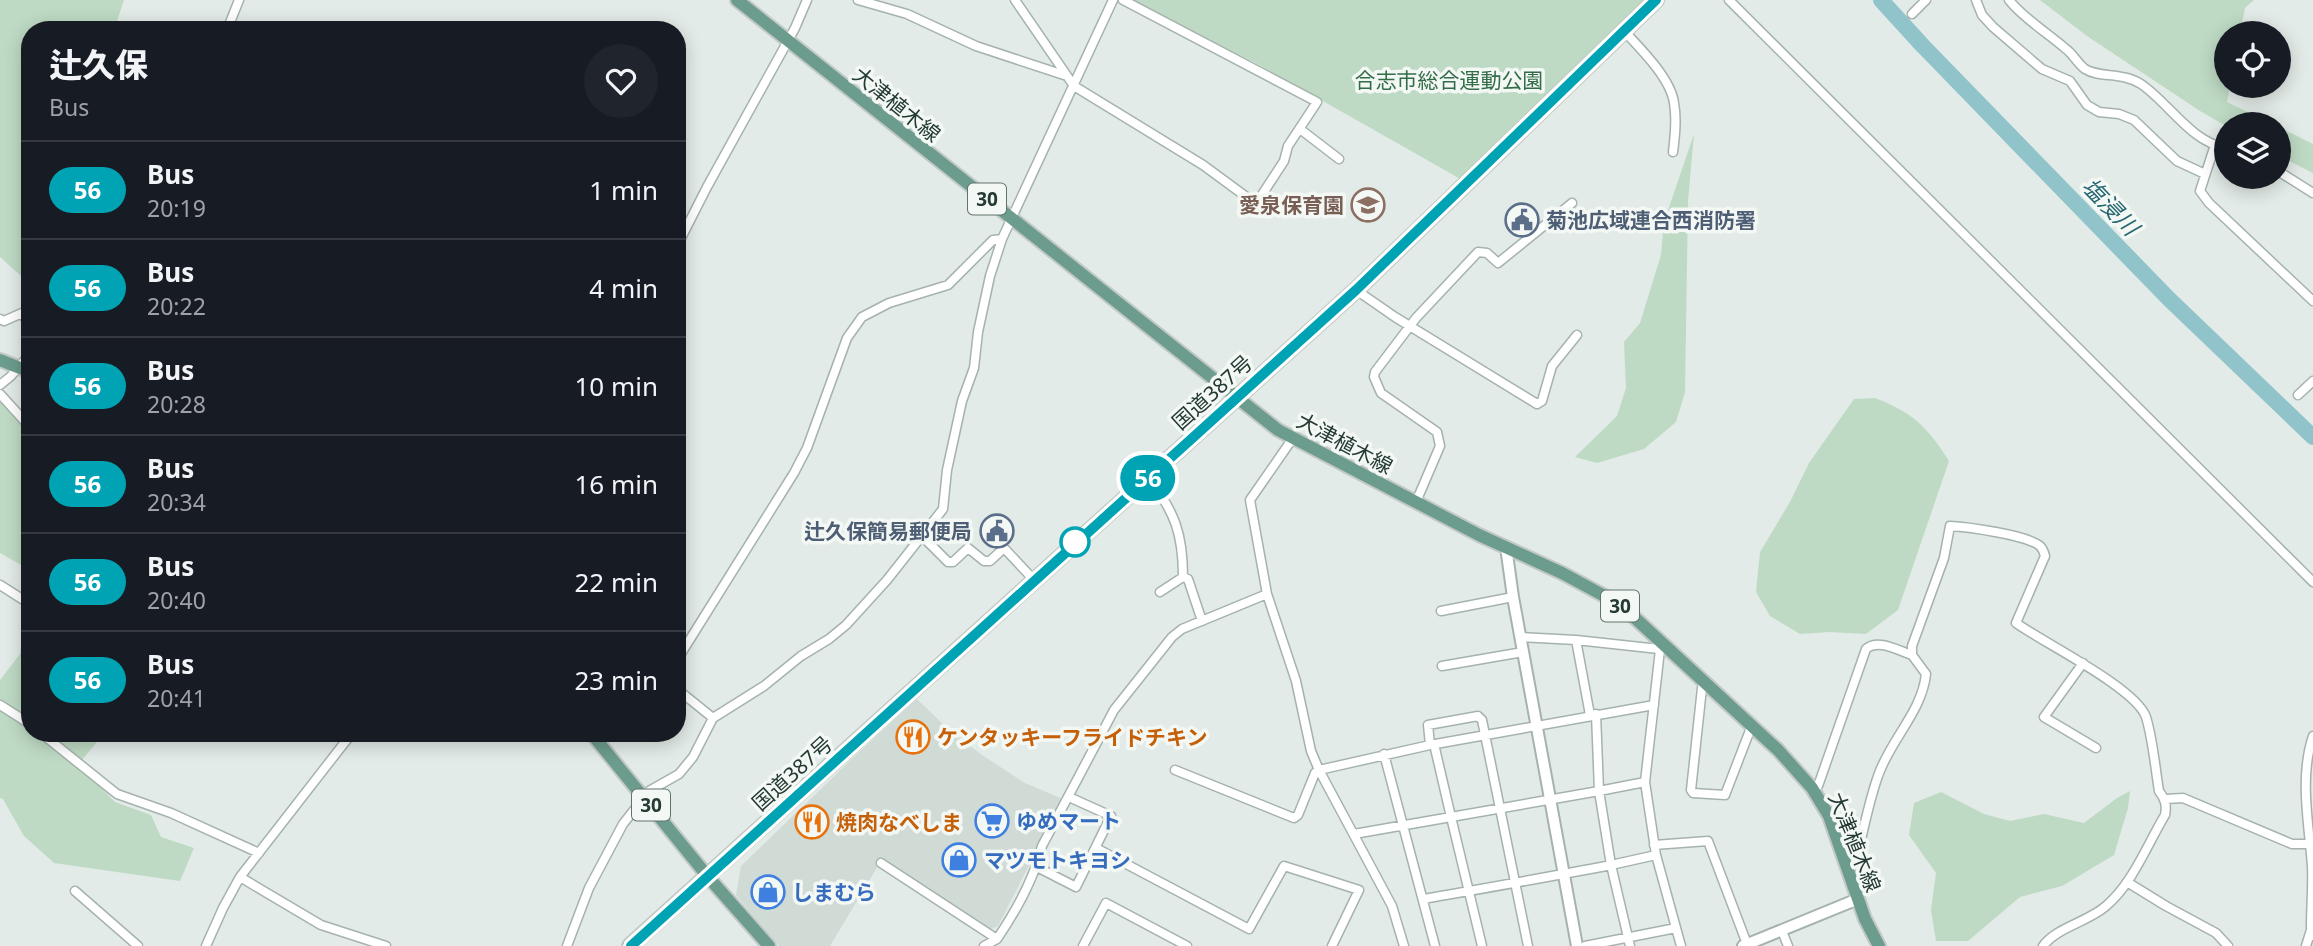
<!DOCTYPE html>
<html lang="en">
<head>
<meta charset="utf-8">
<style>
	body { margin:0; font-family:"Noto Sans","Noto Sans JP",sans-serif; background:#20242c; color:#f1f3f6; height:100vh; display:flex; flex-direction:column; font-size:26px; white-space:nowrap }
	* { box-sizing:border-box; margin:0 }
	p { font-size:23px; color:#9ea1a6 }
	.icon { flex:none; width:38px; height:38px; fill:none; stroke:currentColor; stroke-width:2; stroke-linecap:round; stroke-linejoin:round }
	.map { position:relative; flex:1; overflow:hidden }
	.side { position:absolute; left:21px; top:21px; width:665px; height:721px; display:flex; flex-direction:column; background:#171b24; border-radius:28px; box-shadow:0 4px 18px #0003 }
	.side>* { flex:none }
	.badge { padding:0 14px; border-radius:23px; font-size:24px; line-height:46px }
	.tools { position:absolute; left:2214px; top:21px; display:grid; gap:14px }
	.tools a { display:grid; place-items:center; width:77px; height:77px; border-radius:50%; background:#171b24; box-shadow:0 4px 18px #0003; font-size:35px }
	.map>.badge { position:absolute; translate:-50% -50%; box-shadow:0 0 0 4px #fff }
	.round { display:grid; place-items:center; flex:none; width:74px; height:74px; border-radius:37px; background:#20242c }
	.summary { display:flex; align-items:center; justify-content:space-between; height:119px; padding:0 28px }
	h1 { font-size:33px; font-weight:800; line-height:52px }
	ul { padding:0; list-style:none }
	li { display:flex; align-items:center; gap:21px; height:98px; padding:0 28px; border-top:2px solid #363941 }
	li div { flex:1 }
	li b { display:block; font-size:26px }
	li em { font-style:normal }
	li .badge { min-width:77px; font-weight:700; text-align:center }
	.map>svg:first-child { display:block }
</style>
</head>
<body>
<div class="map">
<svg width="2313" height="946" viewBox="0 0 2313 946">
	<rect width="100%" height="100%" fill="#e2ebe7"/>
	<path fill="#d1dbd6" d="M917,699L949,730L982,755L1025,783L1063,799L998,926L989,930L881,861L830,946H779L736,895L741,866L858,753Z"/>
	<path fill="#bedac4" d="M0,0H124L114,30H30V284L0,257Z
		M1128,0H1645L1464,181L1254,62L1177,27Z
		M2040,0H2254L2245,8L2240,33H2226V86H2230L2227,102L2272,124L2226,126L2200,111L2087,36Z
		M2279,127L2313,144V173L2279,156Z
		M1694,134L1688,201L1685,392L1676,422L1644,449L1597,463L1575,457L1617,416L1626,388L1624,342L1640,323L1661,255L1664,222Z
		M0,392L30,436V570L0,553Z
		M1875,398C1913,413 1927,426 1949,461L1898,610L1866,634L1829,632L1800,634L1770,616L1756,592L1760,552L1790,502L1809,463L1854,399Z
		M30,609V733H104L78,765L115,802L151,815L161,837L194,848L180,881L54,863L24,836L3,799L0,798V680L20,654L25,611Z
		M2130,791L2128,808L2114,855L2062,886L2020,897L1968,941H1936L1931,910L1936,873L1909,835L1914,803L1941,792L1984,814L2010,821L2044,814L2084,823L2117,798Z"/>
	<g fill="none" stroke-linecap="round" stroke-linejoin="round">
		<path stroke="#90c4ca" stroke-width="16" d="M1881,0L1922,45L2169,299L2313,437"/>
		<defs>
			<path id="minor" d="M858,0L907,14L976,46L1067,76
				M1015,0L1074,86L1203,165L1256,204L1284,161L1288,146L1317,102L1123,0
				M1729,0L2313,582
				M1976,0L1982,15L1993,27L2042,69L2070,81L2087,105L2099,112L2119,114L2134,120L2177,161L2205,174
				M2009,0C2024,19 2048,33 2066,49C2073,54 2078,64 2085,69C2099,78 2123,72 2141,84C2169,103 2191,142 2226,148
				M1912,14L1926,0
				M227,30L239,0
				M1625,32C1641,49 1671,79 1674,103C1677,119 1675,136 1673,152
				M1300,129L1339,159
				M2215,145L2200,191L2209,203L2313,301
				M2278,171L2313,193
				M677,246L707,187L795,28L807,0
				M1356,290L1395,317L1537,404L1542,401L1552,366L1577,335
				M0,319L4,321L22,313L30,326
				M0,385L11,376L30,354
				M0,394L30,427
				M2298,395L2313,381
				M1293,438L1250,500L1267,594L1296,681L1311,751L1319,770L1392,906L1404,946
				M1148,477C1175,512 1183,534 1183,577L1188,579L1202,621
				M1416,502L1440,446L1437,432L1381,393L1374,377L1375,372L1416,318L1478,252L1487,253L1498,263L1572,203
				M923,537L948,562H953L968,548L984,561H990L1004,548L1034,580
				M0,585L30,604
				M1160,592L1183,577
				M1441,611L1513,597
				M1521,637L1576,640
				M1661,641L1645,782L1656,855L1681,946
				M677,660L794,473L807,448L847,338L862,317L889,303L948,285L993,240L1002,239
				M2083,663L2044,717L2096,748
				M1442,666L1523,652
				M1705,681L1702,688L1691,790L1693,793L1725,795L1752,725
				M677,689L713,718
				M0,705L30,724
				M1596,714L1599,791L1645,782
				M1590,715L1576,640L1659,649
				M41,733L117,794L171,813L259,853
				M2313,736C2299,778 2309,823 2312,866C2313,886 2311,907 2311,927L2313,936
				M1430,745L1428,725L1478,716L1482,720L1528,946
				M1384,754L1435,946
				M1175,770L1294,818L1298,815L1315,773L1319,770L1430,745L1654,705
				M1814,791L1818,786L1866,649C1878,638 1899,651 1912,655
				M2165,799L2183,798L2292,844H2310
				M1354,834L1451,817L1434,744
				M1654,845L1708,841L1747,944
				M1096,848L1249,929L1284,866L1359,890L1332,946
				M881,863L997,939C1016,911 1034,879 1042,846L1114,710L1172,637L1182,629L1267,594
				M1037,867L1076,887L1111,816L1069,797
				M1848,872L1856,861C1863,833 1868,804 1878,776C1890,740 1922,712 1926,674L1912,655V646L1944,558L1950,526C1968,527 2027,535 2040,546C2043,549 2044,552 2045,556L2016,623C2044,643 2136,688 2146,717C2153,740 2155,767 2159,791C2165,799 2167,805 2165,815C2147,845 2133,883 2106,906C2088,922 2057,927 2043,946
				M240,877L321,925L386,946
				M2127,882L2166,906L2216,933L2228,946
				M75,891L138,946
				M1424,899C1486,888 1549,877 1611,865L1599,791L1451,817L1482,946
				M1782,931L1788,946
				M206,946L223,908L240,877L352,733
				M567,946L589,888L623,824L649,791L679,774L693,757L713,718L764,686L801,656L829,639L846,625L887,580L943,509L947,470L962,401L974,368L978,332L990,276L1002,239L1113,0
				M984,946L997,939
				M1083,946L1106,903L1187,946
				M1585,946L1676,928
				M1630,946L1611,865L1656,855
				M2306,946L2311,930"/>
			<path id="tertiary" d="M1506,547L1513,597L1577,946
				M1743,946L1858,899"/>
			<path id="primary" d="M737,0L1278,430L1479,535L1562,573L1612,600L1635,618L1778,750L1812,788L1829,816L1865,919L1879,946
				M0,360L30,372
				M591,733L709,878L769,946"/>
			<path id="trunk" d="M630,946L1356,290L1656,0"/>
		</defs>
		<use href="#minor" stroke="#a5b2ad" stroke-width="11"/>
		<use href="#tertiary" stroke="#a5b2ad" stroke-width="14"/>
		<use href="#primary" stroke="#c2c8c6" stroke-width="16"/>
		<use href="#trunk" stroke="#c2c8c6" stroke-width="18"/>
		<use href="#minor" stroke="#fff" stroke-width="8"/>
		<use href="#tertiary" stroke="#fff" stroke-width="10"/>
		<use href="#primary" stroke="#6c9c8d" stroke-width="12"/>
		<use href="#trunk" stroke="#508072" stroke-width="14"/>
	</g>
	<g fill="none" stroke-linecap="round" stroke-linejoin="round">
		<defs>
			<path id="line" d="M631,946L1356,290L1656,0"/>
		</defs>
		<use href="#line" stroke="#fff" stroke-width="16"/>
		<use href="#line" stroke="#00a3b4" stroke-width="10"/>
	</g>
	<defs>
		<symbol id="school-ring" viewBox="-11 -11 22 22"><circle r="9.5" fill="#f3f8f5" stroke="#8d6e63" stroke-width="1.5"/><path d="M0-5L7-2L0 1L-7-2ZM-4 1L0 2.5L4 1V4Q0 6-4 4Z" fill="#8d6e63"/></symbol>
		<symbol id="civic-ring" viewBox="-11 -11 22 22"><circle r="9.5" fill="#f3f8f5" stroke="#5c6f8a" stroke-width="1.5"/><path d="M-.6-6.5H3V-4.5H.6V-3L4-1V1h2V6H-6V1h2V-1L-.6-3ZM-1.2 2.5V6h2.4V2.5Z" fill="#5c6f8a"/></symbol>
		<symbol id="restaurant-ring" viewBox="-11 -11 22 22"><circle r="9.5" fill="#f3f8f5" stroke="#e8710a" stroke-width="1.5"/><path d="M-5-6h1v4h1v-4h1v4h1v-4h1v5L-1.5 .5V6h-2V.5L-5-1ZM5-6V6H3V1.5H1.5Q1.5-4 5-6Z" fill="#e8710a"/></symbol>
		<symbol id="supermarket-ring" viewBox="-11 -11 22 22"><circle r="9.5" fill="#f3f8f5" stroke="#3f7fe0" stroke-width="1.5"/><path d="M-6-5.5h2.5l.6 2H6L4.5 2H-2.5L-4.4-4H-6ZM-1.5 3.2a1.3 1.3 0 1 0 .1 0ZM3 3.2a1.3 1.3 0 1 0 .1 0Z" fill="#3f7fe0"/></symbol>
		<symbol id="shop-ring" viewBox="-11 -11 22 22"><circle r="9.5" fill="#f3f8f5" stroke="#3f7fe0" stroke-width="1.5"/><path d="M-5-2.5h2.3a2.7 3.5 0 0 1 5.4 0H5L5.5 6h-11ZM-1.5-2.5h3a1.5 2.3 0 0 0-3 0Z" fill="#3f7fe0"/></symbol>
	</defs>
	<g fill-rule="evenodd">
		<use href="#school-ring" x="1349" y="186" width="38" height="38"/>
		<use href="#civic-ring" x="1503" y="201" width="38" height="38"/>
		<use href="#civic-ring" x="978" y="512" width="38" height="38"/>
		<use href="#restaurant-ring" x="894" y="718" width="38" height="38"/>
		<use href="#supermarket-ring" x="973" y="802" width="38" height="38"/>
		<use href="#restaurant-ring" x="793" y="803" width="38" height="38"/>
		<use href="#shop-ring" x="940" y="841" width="38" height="38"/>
		<use href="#shop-ring" x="749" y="873" width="38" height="38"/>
	</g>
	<circle fill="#fff" stroke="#00a3b4" stroke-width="3.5" cx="1075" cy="542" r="14"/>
	<g text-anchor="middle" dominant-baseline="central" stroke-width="7" stroke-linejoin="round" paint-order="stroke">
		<g fill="#f3f8f5" stroke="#62736d" stroke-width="2">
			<rect x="968" y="183.5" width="38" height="31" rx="5"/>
			<rect x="1601" y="590.5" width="38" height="31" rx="5"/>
			<rect x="632" y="789.5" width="38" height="31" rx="5"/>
		</g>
		<g font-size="19" font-weight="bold" fill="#243a33">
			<text x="987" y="199">30</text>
			<text x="1620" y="606">30</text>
			<text x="651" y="805">30</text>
		</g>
		<g font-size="21" fill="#336d47" stroke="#f3f8f5">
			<text x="1449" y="80">合志市総合運動公園</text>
		</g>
		<g font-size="21" fill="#243a33" stroke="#f3f8f5">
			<text transform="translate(897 104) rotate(39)">大津植木線</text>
			<text transform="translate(1212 392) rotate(-42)">国道387号</text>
			<text transform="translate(1345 443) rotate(28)">大津植木線</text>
			<text transform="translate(792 773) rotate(-42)">国道387号</text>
			<text transform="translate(1855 842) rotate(68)">大津植木線</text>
		</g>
		<g font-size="21" font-weight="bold" fill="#785e54" stroke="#f3f8f5" text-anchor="end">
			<text x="1344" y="205">愛泉保育園</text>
		</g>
		<g font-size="21" font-weight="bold" fill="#4e5e75" stroke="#f3f8f5" text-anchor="start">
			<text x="1546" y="220">菊池広域連合西消防署</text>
			<text x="972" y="531" text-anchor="end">辻久保簡易郵便局</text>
		</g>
		<g font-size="21" font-weight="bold" fill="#c56008" stroke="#f3f8f5" text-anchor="start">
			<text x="937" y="737">ケンタッキーフライドチキン</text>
			<text x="836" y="822">焼肉なべしま</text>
		</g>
		<g font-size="21" font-weight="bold" fill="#366cbe" stroke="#f3f8f5" text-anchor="start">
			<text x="1016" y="821">ゆめマート</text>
			<text x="984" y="860">マツモトキヨシ</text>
			<text x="792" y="892">しまむら</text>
		</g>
		<g font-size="23" font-style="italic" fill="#256670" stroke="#f3f8f5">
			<text transform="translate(2111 206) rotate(46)">塩浸川</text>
		</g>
	</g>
</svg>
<div class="tools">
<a><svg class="icon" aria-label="locate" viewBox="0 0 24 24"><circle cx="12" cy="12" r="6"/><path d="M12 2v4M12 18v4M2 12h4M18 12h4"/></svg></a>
<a><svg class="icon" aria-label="layers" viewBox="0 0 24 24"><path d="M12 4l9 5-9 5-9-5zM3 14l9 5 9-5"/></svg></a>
</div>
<b class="badge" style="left:1148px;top:478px;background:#00a3b4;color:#fff">56</b>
<section class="side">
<div class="summary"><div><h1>辻久保</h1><p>Bus</p></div><a class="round"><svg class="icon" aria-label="heart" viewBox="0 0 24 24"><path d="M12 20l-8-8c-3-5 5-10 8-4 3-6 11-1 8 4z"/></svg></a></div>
<ul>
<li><span class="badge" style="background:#00a3b4;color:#fff">56</span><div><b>Bus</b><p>20:19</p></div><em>1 min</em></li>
<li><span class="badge" style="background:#00a3b4;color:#fff">56</span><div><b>Bus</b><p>20:22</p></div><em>4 min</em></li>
<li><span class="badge" style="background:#00a3b4;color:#fff">56</span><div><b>Bus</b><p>20:28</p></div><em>10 min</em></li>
<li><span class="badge" style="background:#00a3b4;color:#fff">56</span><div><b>Bus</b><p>20:34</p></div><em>16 min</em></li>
<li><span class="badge" style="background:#00a3b4;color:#fff">56</span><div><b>Bus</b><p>20:40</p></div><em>22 min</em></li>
<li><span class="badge" style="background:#00a3b4;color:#fff">56</span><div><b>Bus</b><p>20:41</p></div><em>23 min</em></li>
</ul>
</section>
</div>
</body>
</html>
